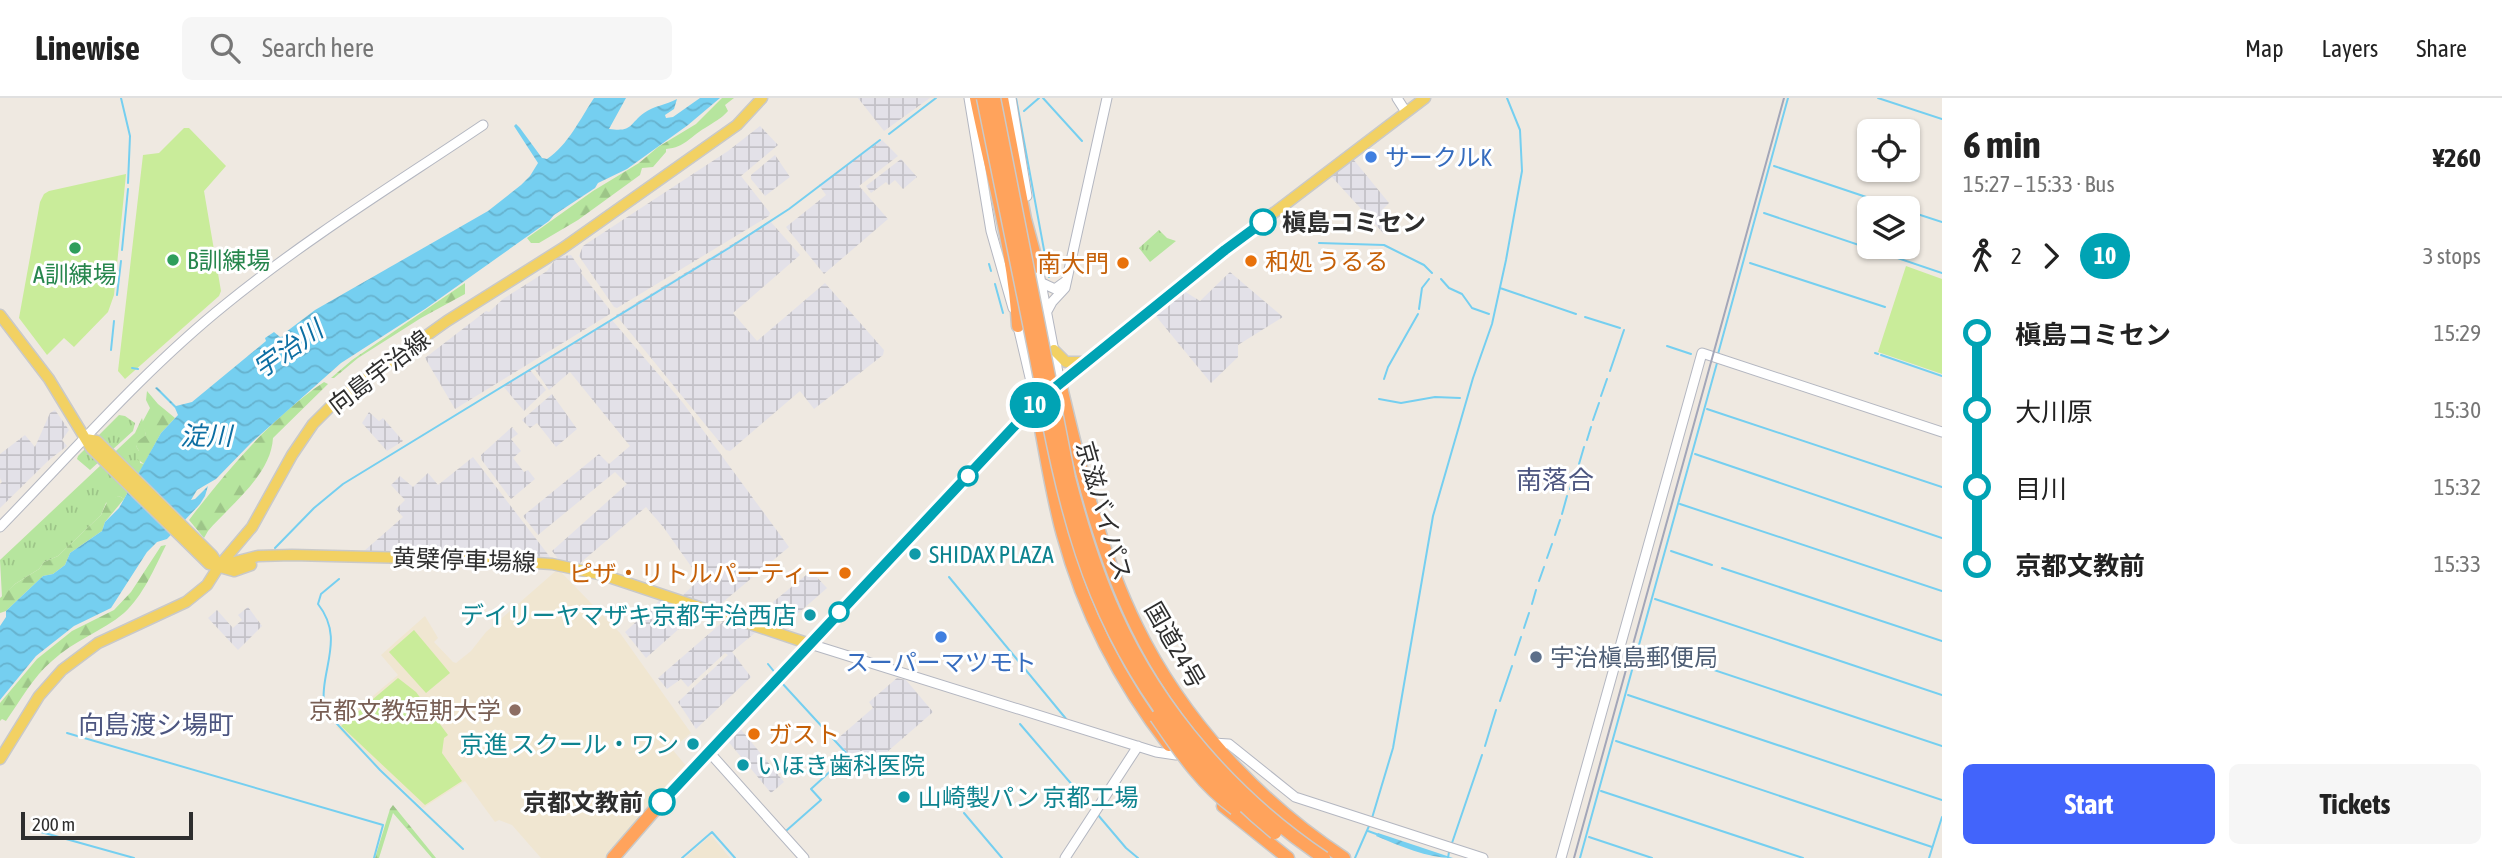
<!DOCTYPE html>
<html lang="en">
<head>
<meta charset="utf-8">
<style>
	body { margin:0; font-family:"Asap Condensed","Noto Sans JP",sans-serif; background:#f6f6f6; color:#222; height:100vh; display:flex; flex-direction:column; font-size:26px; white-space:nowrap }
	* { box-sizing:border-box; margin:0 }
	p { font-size:23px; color:#767676 }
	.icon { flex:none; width:38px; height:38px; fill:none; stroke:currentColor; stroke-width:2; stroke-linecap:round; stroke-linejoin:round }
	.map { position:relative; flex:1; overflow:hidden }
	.side { display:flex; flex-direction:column; background:#fff; width:560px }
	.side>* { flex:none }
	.badge { padding:0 14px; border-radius:23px; font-size:24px; line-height:46px }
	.buttons { position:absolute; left:1857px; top:21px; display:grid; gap:14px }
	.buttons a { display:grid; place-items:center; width:63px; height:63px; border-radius:10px; background:#fff; box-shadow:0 2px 5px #0004; font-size:35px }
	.scale { position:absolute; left:21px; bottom:18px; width:172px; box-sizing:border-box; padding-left:7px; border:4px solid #2e2e2e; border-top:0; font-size:19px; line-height:24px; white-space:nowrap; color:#2e2e2e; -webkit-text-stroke:5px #fff; paint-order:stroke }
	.map>.badge { position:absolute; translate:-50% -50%; box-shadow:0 0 0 4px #fff }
	.legs { display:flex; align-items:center; gap:10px; height:77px; padding:0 21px; font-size:23px }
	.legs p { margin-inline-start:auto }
	.head { display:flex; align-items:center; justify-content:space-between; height:119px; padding:0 21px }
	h1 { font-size:38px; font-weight:700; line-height:52px }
	.button { display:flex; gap:14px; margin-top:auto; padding:14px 21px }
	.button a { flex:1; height:80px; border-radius:10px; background:#4264fb; color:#fff; font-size:28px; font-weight:700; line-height:80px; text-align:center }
	.button a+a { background:#f6f6f6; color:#222 }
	ul { padding:0 21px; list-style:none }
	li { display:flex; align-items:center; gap:24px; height:77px; font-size:26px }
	li i { display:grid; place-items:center; width:10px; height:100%; margin:0 9px; background:currentColor }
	li i::after { content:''; width:18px; height:18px; margin:-9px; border:5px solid; border-radius:50%; background:#fff }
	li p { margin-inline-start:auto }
	li:first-child i { background:linear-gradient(#0000 50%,currentColor 0) }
	li:last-child i { background:linear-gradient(currentColor 50%,#0000 0) }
	header { display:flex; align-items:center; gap:42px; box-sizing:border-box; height:98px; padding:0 35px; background:#fff; border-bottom:2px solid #e0e0e0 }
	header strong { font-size:33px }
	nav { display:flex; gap:38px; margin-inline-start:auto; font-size:24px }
	.search { width:490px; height:63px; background:#f6f6f6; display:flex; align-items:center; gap:18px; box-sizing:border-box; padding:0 24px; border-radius:10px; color:#767676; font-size:26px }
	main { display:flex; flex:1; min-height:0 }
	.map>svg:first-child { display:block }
</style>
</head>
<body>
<header>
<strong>Linewise</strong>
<div class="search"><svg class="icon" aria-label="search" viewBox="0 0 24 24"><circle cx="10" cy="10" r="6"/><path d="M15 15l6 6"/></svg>Search here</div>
<nav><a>Map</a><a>Layers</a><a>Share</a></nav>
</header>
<main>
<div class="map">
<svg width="1942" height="760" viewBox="0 0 1942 760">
	<defs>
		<pattern id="industrial-grid" width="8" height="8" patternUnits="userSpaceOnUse" patternTransform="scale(1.75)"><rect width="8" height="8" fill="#e3e1e8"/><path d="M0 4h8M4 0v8" fill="none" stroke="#c3c1c7"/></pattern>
		<pattern id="grass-tufts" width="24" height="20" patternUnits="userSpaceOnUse" patternTransform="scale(1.75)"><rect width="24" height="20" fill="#b6e59e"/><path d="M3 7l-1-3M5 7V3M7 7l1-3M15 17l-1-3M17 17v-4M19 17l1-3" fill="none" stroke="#9dc588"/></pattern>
		<pattern id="forest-firs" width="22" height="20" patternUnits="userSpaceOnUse" patternTransform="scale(1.75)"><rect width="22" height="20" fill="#b6e59e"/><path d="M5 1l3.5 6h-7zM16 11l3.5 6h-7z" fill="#9dc588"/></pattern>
		<pattern id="water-waves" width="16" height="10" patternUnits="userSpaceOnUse" patternTransform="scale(1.75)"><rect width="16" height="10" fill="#75cff0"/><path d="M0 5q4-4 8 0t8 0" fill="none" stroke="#66b2ce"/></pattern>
	</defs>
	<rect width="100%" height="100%" fill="#efe9e1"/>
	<path fill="url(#industrial-grid)" d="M858,0H930L884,33Z
		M760,28L778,47L741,78L770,115L769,118L617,210L614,209L579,158L583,148L728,53Z
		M882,42L898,58L859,88L888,121L824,176L786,129L826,97L819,87Z
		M775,57L790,79L765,98L751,81V77Z
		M901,61L917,79L903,91L895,82L889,87L886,84L871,95L866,88Z
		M1353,61L1389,105L1380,114L1392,128L1384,136L1331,78Z
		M770,123L800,157L733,215L757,243L825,185L884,252L883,257L814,311L800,293L730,353L726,352L616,217Z
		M571,157L582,173L581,175L610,212V216L455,311L425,260L486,213L489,214L503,201L547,173L557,159Z
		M1230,174L1283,219L1238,247V259L1211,285L1155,217L1184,193L1200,203Z
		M612,222L683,305L789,449L717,509L682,498L700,481L664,430L646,409L579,466L559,462L552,453L627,386L615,374L538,437L523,418L599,356L609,366L630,348L570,274L549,292L534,270Z
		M530,272L546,292L524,313L503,288Z
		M552,296L577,331L556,349L537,325L530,330L522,322Z
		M55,312L69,332L62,342L67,348L49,362L0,410V386L2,384L0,380V356L25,337L35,349L50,315Z
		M369,314L379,323L383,320L403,343L387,353L362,325Z
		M512,329L518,336L511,341L521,353L513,360L524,374L528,372L535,381L511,401L481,361V357Z
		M473,359L550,459L364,453L403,419L396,411L405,402L391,387L400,378L413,389L428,375L438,387Z
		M811,473L827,490L786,526L763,525L776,508L773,504Z
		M661,501L698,514L646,560L625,534Z
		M248,509L262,528L238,552L208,520L217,512L233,530L242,522L238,517Z
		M725,522L756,534L732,554L751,579L696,631L678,604L728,557L725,555L688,589L681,581L667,591L658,580Z
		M897,580L906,582L933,614L864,674L836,642L873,610L869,604Z
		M739,629L784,684L771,695L727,642Z"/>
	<path fill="#f0e6d1" d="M558,471L620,535L691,635L672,651L687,669L605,760H541L512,727L499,722L495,724L465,683L423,710L336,629L398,577L381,557L425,518L438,540L434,544L453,564L456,565L471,553L486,534Z
		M711,737L730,760H685Z"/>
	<path fill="url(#grass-tufts)" d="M1159,132L1167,140L1176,143L1150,164L1139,150Z
		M119,317L125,318L135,325L133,333L90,372L77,361L78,358Z
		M142,320L146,337L136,348L139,353L140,365L144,366L124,401L119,398L106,405L101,417L58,458L44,464L39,471L15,486L2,499L0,462L135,335Z"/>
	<path fill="url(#forest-firs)" d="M722,0H734L725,7L728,13C721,21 714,24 705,30C688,40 686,49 666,51V54L653,69L642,70L640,77L578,122L539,145H531L527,140L593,93L639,65L658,49L696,26Z
		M465,185V196L421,220L358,260L334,280H331L352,262Z
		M324,284L328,286L273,340C271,377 231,406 208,433L204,440L189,422C227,372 271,320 324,284Z
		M147,293L158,306L175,320L161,335L144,366L136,360L139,353L136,348L138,343L146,337L142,325L150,310L146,302Z
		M119,398L124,401L105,424L102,433L70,455L65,467L53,476L43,478L6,513L0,515V500L15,486L39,471L44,464L58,458L101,417L108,402Z
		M166,447C155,469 143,498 124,515C103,533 73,543 52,563C33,579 20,603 6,623L2,621L0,623V605L37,561L72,533L114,512L131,494L161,448Z
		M393,707L436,760H432L393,715L379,760H375L390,711Z"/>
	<path fill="#c9ec9a" d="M184,30H189L226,68L204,93L221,193L219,198L125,281L118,273L143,57L159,55Z
		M126,76L114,197L108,214L74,249L64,240L47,257L19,220L40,104L44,96L49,93Z
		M1906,168L1942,181V276L1878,254Z
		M414,532L450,575L426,595L389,554Z
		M398,580L416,594L448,637L444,640L442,655L462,683L425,707L341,628Z"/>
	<path fill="url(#water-waves)" d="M594,0H626L609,31C633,34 628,27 644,15C653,8 666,7 677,1L674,11L665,17L666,20L673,19L700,0H720L688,27L627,71L598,85L595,90L554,117L549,123L425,211L341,265L251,345L216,381L197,392L191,402L195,401L208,388L205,398L200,406L167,441L157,444L147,454L111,510L74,528L36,558L0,602V528L6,519V513L43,478L53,476L65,467L70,455L102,433L105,424L119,410L161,335L178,317L175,310L155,290L157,289L176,308L192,304L266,243L265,240L274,234L280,239L287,238L288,236L286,234L315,212L488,113L521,87L530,78L538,65L514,28L516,26L520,30L542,60L547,61C568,47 580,21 594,0Z
		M1378,735L1453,760C1427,760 1400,748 1376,738Z"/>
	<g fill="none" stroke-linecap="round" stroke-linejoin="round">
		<path stroke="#75cff0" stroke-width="2" d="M121,0L130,38L128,85
			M1016,0L1049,179
			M1043,0L1082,43
			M1878,0L1942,21
			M1024,13L1039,0
			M889,36L936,0
			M1774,68L1899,110
			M1908,113L1942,124
			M1764,115L1942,175
			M1319,145L1384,147L1424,167L1432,175
			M122,152L128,91
			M1750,165L1885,209
			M989,166L991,173
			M1441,181L1449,190L1462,196L1472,210L1489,216
			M995,186L1003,215
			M1500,190L1576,216
			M117,197L121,163
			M1419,211L1422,190L1429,181
			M1585,219L1620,230
			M1667,248L1691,256
			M111,252L114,223
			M1875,255L1878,256
			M1718,256L1788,0
			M1881,257L1942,278
			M132,270L138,271
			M1610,273L1624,232
			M1384,281L1388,269L1418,216
			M1601,298L1607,281
			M1379,301L1401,305L1435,299L1460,300
			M1707,311L1942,389
			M1593,322L1599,305
			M1587,342L1591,329
			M1695,356L1942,440
			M1579,366L1584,349
			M1570,391L1576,373
			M1680,406L1942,493
			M1562,416L1567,398
			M1555,437L1560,422
			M275,450L314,410L343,386L729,150L789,111L880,42
			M1671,453L1712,467
			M1547,460L1552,446
			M1722,470L1942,543
			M949,479L1067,622
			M339,481L321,496L318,506C347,543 317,574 325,613L380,672L463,751
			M1539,483L1544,469
			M1655,501L1942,597
			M1532,506L1536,492
			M1524,530L1529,515
			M1645,549L1942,648
			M1515,557L1521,539
			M768,566L776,576
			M781,584L848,657L811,691L821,702L787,732
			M1628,597L1942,702
			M1500,603L1512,568
			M1020,626L1092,710
			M67,635L383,727L374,760
			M1616,643L1932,749
			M1485,648L1496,612
			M1601,693L1803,760
			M964,715L1002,760
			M1098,717L1126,750L1138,760
			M1372,720L1393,650L1433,418L1473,280L1492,226L1506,162L1522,73L1520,32L1507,0
			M1368,733L1379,737
			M41,734L134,760
			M1589,739L1652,760
			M1452,745L1482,657
			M682,760L712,734L735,760
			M1355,760L1369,728
			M1448,760L1449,754
			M1580,760L1717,265
			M1929,760L1942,719"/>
		<defs>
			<path id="minor" d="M969,0L991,133L1013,210
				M1011,0L1027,98
				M1397,0L1406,14
				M1037,164L1060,285
				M1040,184L1055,191L1066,183
				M1046,215L1052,204L1065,190L1107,0
				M1017,224L1036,305
				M0,429C74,353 144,272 226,206C307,140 397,85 483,27
				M810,546L1156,654L1176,657L1186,654
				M1213,645L1229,646L1295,699L1483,760
				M709,654L804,760
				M1065,760L1138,648
				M1561,760L1702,255L1942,334"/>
			<path id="major" d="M0,217L49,281L91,350L209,466L234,473L251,467
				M1054,252L1066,264H1087
				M1060,285L1225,152L1425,0
				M86,341L97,343L212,457L219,468
				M219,468L258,458L292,457L490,462L552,466L603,477L810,546
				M0,661L39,598L62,572L98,545L186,504L207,487L219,468L252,429L292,357L313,326L339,300L447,223L563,150L737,27L762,0"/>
			<path id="highway" d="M976,0C991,75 1014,151 1018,228
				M1002,0L1025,121L1038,169
				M1036,305C1045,349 1051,394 1063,437C1084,514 1120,584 1169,647
				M1223,708L1288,760
				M613,760L657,709L1036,305L1060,285C1080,368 1099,452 1137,529C1182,621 1258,704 1344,760"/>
		</defs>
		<use href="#minor" stroke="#b4b7c1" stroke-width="11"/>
		<use href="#major" stroke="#c9c9c9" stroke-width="13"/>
		<use href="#highway" stroke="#c9c9c9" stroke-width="15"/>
		<use href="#minor" stroke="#fff" stroke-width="9"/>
		<use href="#major" stroke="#f2d163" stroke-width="10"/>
		<use href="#highway" stroke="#ffa35c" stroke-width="12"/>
		<path stroke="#a3a6b8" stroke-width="2" d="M1574,760L1784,0"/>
		<defs>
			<path id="highway-bridge" d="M983,0C1001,85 1018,170 1035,255C1048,322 1060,390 1082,456C1118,565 1186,662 1275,735
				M994,0L1069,380C1081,426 1095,472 1115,516C1159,614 1235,700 1324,760
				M1156,619C1180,654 1201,686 1235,711"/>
		</defs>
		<use href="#highway-bridge" stroke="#c9c9c9" stroke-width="15" stroke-linecap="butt"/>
		<use href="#highway-bridge" stroke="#ffa35c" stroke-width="12"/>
	</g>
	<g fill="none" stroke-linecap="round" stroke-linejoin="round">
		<defs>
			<path id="line-1" d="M662,704L1036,305L1225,152L1263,124"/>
		</defs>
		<use href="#line-1" stroke="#fff" stroke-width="16"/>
		<use href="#line-1" stroke="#00a3b4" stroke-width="10"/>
	</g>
	<g fill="#3f7fe0" stroke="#fff" stroke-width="2.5">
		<circle cx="1371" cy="59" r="7"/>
		<circle cx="941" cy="539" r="7"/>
	</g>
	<g fill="#fff" stroke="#00a3b4" stroke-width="3.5">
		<circle cx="1263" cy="124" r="12"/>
		<circle cx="968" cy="378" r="9"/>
		<circle cx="839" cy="514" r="9"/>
		<circle cx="662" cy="704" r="12"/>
	</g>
	<g fill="#2e9e5b" stroke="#fff" stroke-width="2.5">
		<circle cx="75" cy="150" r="7"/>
		<circle cx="173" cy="162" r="7"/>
	</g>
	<g fill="#e8710a" stroke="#fff" stroke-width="2.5">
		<circle cx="1251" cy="163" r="7"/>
		<circle cx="1123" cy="165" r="7"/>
		<circle cx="845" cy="475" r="7"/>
		<circle cx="754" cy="636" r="7"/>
	</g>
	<g fill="#0f9aa8" stroke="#fff" stroke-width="2.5">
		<circle cx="915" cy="456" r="7"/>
		<circle cx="810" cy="517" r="7"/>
		<circle cx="693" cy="646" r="7"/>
		<circle cx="743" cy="667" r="7"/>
		<circle cx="904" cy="699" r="7"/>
	</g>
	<circle fill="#5c6f8a" stroke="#fff" stroke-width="2.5" cx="1536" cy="559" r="7"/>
	<circle fill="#8d6e63" stroke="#fff" stroke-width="2.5" cx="515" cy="612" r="7"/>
	<g text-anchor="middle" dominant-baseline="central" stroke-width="6" stroke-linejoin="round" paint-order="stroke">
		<g font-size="24" fill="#366cbe" stroke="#fff" text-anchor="start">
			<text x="1385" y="59">サークルK</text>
			<text x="941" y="564" text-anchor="middle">スーパーマツモト</text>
		</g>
		<g font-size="24" font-weight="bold" fill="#2e2e2e" stroke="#fff" text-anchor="start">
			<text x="1282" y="124">槇島コミセン</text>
			<text x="643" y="704" text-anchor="end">京都文教前</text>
		</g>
		<g font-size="24" fill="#27864d" stroke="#fff" text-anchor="start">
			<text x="187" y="162">B訓練場</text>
			<text x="75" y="176" text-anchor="middle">A訓練場</text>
		</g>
		<g font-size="24" fill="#c56008" stroke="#fff" text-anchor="start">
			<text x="1265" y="163">和処 うるる</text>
			<text x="1109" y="165" text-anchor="end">南大門</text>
			<text x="831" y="475" text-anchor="end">ピザ・リトルパーティー</text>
			<text x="768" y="636">ガスト</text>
		</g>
		<g font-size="24" fill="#2e2e2e" stroke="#fff">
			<text transform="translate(379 274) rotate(-37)">向島宇治線</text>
			<text transform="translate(1104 413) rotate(74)">京滋バイパス</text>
			<text transform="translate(464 462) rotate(2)">黄檗停車場線</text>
			<text transform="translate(1175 547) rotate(60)">国道24号</text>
		</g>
		<g font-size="24" fill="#0d838f" stroke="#fff" text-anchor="start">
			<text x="929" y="456">SHIDAX PLAZA</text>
			<text x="796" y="517" text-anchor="end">デイリーヤマザキ京都宇治西店</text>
			<text x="679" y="646" text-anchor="end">京進 スクール・ワン</text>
			<text x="757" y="667">いほき歯科医院</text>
			<text x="918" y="699">山崎製パン 京都工場</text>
		</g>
		<g font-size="24" fill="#4e5e75" stroke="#fff" text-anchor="start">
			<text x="1550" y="559">宇治槇島郵便局</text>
		</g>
		<g font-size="24" fill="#785e54" stroke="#fff" text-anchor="end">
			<text x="501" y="612">京都文教短期大学</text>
		</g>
		<g font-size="26" font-style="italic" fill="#0d6fa3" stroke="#fff">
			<text transform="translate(288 251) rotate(-35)">宇治川</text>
			<text x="206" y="338">淀川</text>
		</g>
		<g font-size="26" fill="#4d5680" stroke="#fff">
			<text x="1555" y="382">南落合</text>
			<text x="156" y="627">向島渡シ場町</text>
		</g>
	</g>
</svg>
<div class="buttons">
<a><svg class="icon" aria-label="locate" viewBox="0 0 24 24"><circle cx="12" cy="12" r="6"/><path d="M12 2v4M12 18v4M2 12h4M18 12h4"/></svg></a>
<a><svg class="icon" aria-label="layers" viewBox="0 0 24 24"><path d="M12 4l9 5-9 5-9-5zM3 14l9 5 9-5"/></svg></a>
</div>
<div class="scale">200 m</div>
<b class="badge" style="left:1035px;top:307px;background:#00a3b4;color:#fff">10</b>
</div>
<section class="side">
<div class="head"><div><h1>6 min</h1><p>15:27 – 15:33 · Bus</p></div><b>¥260</b></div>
<div class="legs"><svg class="icon" aria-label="walk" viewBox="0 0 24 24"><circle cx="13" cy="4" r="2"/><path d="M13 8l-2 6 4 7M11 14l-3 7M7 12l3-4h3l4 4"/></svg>2<svg class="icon" aria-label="forward" viewBox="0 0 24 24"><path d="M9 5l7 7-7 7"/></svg><b class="badge" style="background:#00a3b4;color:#fff">10</b><p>3 stops</p></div>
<ul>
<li><i style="color:#00a3b4"></i><b>槇島コミセン</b><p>15:29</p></li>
<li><i style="color:#00a3b4"></i><span>大川原</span><p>15:30</p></li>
<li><i style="color:#00a3b4"></i><span>目川</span><p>15:32</p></li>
<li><i style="color:#00a3b4"></i><b>京都文教前</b><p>15:33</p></li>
</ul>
<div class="button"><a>Start</a><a>Tickets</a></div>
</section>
</main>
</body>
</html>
